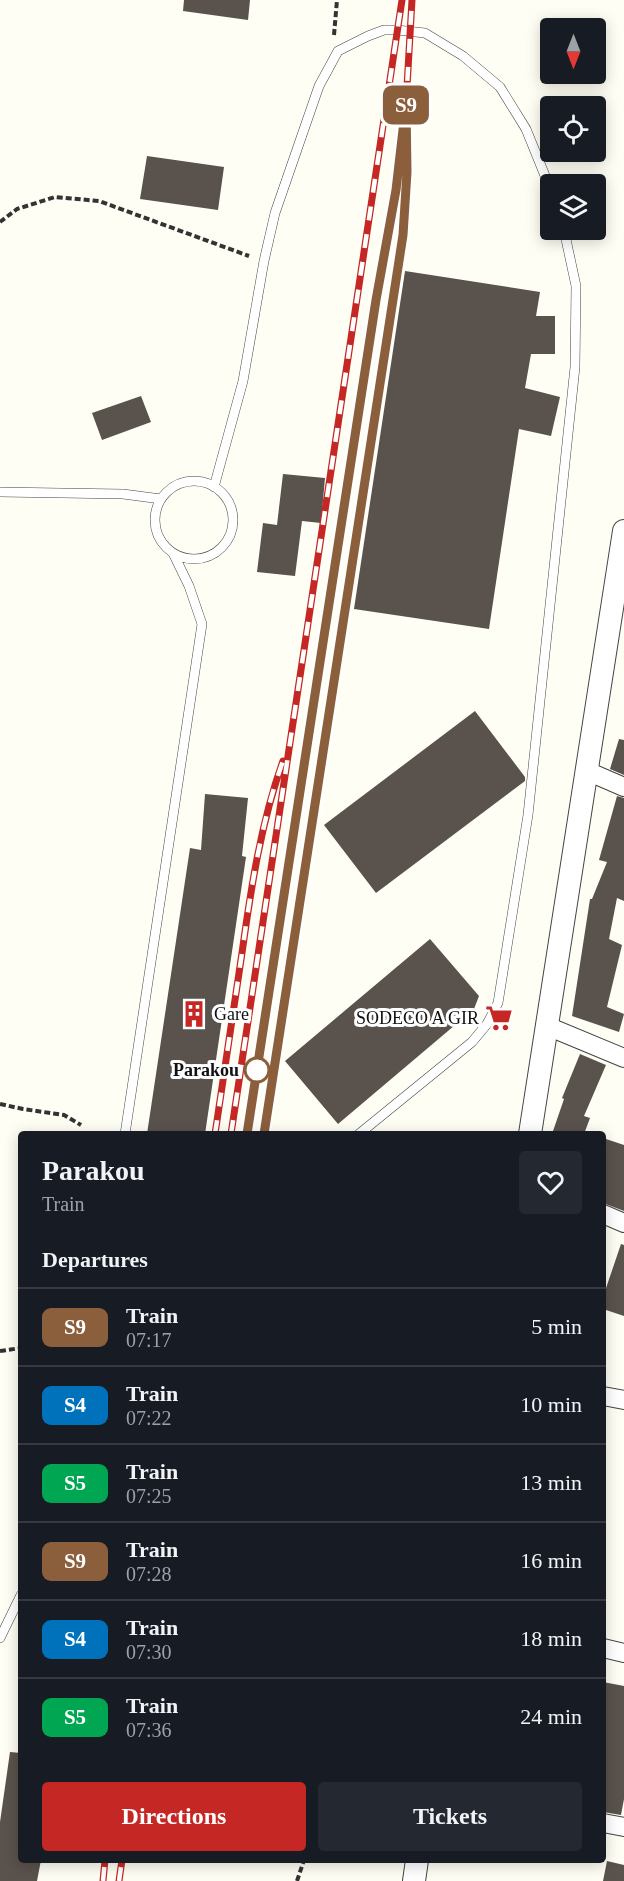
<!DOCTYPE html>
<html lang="en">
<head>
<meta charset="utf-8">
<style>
	body { margin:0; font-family:Georgia,serif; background:#242831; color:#f1f3f6; height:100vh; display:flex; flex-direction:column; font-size:22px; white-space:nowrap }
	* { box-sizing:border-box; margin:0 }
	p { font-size:20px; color:#9ea1a6 }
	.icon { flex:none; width:33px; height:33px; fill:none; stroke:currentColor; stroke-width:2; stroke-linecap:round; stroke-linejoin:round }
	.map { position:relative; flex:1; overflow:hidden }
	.sheet { position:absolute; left:18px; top:1131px; width:588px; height:732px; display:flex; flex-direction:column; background:#171b24; border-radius:6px; box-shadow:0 3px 15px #0003 }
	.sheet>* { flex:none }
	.badge { padding:0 12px; border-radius:9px; font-size:21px; line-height:39px }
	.needle { width:39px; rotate:180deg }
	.tools { position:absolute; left:540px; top:18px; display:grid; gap:12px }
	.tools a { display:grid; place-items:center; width:66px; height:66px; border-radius:6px; background:#171b24; box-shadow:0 3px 15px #0003; font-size:30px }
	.map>.badge { position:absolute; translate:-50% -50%; box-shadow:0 0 0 3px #fff }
	h2 { padding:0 24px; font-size:22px; line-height:54px }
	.round { display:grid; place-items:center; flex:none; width:63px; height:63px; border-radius:6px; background:#242831 }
	.overview { display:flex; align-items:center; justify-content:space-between; height:102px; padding:0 24px }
	h1 { font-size:28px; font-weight:600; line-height:45px }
	.action { display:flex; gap:12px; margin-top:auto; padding:12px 24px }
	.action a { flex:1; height:69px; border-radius:6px; background:#c52724; color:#fff; font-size:24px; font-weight:600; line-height:69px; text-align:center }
	.action a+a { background:#242831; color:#f1f3f6 }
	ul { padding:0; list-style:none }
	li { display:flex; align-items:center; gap:18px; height:78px; padding:0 24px; border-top:2px solid #363941 }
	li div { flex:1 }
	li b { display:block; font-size:22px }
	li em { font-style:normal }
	li .badge { min-width:66px; font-weight:700; text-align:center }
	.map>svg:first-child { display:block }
</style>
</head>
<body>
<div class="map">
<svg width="624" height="1881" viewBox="0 0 624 1881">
	<rect width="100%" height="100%" fill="#fffef4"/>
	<path fill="#5a524c" d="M184,0H250L248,20L183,11Z
		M147,156L224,167L218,210L140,199Z
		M405,271L540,292L536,316H555V354H531L525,388L560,397L551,436L519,429L489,629L354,609Z
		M141,396L151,422L102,440L92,413Z
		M283,474L325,478L321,523L302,521L295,576L257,572L263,523L277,525Z
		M475,711L525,777V781L376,893L324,825Z
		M619,739L624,740V775L610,769Z
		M205,794L248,798L242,856L246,857L205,1134H147L190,848L201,850Z
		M617,796L624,798V901L617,898L609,939L622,945L607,1007L624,1014L619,1032L572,1016L590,899H592L607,862L599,860Z
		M430,939L479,996L474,1009L338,1124L285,1061Z
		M580,1054L606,1065L584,1116L590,1118L584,1134H552L564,1099L562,1098Z
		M603,1138L624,1145V1211L603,1203Z
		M621,1244L624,1245V1316L603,1309V1297Z
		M603,1682L624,1686V1799L621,1815L603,1812Z
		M10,1752L21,1753V1860H41L37,1881H0V1822Z
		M607,1861L624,1865V1881H603Z"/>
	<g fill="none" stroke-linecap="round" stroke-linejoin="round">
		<defs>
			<path id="service" d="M155 520a39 39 0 1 1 78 0a39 39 0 1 1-78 0Z
				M214,487L243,381L264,261L275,213L319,86L338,51L368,36L384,30H397L425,33L463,56L500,87L526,129L550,188
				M0,492L123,494L161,499
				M125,1134L202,624L189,586L173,553
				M359,1134L472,1042L487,1024L498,1003L528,815L575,367L576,286L564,230
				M0,1638L21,1595"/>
			<path id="minor" d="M587,771L624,787
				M547,1026L624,1058
				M603,1214L624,1223
				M603,1396L624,1400
				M603,1648L624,1653
				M603,1823L624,1827"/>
			<path id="tertiary" d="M530,1134L624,531
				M414,1881L417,1860"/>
		</defs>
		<use href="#service" stroke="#444" stroke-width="10"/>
		<use href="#minor" stroke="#444" stroke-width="20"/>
		<use href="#tertiary" stroke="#444" stroke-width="24"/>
		<path stroke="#333" stroke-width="4" stroke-dasharray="6 3" stroke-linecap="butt" d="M334,35L337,0
			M0,222L17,209L55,197L99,201L249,256
			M0,1104L23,1109L64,1115L81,1125
			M0,1351L21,1348
			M297,1881L304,1860"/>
		<use href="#service" stroke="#fff" stroke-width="9"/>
		<use href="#minor" stroke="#fff" stroke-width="18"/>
		<use href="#tertiary" stroke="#fff" stroke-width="22"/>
		<defs>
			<path id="rail" d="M215,1134C224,1074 233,1013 242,953C251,888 261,822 283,761
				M231,1134L402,0
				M247,1134L376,300L399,164
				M264,1134L403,235L407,172L406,104L412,0
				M103,1881L105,1860
				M119,1881L122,1860"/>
		</defs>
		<use href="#rail" stroke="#c52724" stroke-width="7"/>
		<use href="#rail" stroke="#fff" stroke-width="4.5" stroke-dasharray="14" stroke-linecap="butt"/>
	</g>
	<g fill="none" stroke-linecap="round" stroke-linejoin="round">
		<defs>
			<path id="line" d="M247,1134L376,300L396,190L406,104L407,172L403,235L264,1134"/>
		</defs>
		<use href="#line" stroke="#fff" stroke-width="14"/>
		<use href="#line" stroke="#8b5e3c" stroke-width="9"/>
	</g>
	<defs>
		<symbol id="building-bare" viewBox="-9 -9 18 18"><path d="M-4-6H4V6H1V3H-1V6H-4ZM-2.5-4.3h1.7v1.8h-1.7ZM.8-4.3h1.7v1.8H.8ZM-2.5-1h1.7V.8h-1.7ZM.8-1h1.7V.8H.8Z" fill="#c52724" stroke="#fff" stroke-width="2.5" paint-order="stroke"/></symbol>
		<symbol id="supermarket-bare" viewBox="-9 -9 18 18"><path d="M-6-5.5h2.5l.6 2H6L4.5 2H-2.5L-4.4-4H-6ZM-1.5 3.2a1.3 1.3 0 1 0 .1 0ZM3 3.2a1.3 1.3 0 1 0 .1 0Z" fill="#c52724" stroke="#fff" stroke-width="2.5" paint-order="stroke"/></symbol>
	</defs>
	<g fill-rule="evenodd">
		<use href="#building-bare" x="175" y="995" width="38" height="38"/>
		<use href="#supermarket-bare" x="480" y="999" width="38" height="38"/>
	</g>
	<circle fill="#fff" stroke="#8b5e3c" stroke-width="3" cx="257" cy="1070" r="12"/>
	<g text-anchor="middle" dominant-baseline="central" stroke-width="6" stroke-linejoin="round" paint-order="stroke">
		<g font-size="18" fill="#111" stroke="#fff" text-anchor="start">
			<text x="214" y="1014">Gare</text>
			<text x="479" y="1018" text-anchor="end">SODECO A GIR</text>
		</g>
		<g font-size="18" font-weight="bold" fill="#111" stroke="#fff" text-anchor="end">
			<text x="239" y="1070">Parakou</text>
		</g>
	</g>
</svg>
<div class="tools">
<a><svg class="needle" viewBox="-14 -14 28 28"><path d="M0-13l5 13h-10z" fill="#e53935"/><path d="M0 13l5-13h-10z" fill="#9ea1a6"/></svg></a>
<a><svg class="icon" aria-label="locate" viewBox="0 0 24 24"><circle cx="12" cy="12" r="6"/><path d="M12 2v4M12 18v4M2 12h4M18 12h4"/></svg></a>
<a><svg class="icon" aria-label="layers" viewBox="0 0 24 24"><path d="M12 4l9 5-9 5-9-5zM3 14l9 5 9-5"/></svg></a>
</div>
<b class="badge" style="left:406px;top:105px;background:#8b5e3c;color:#fff">S9</b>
<section class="sheet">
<div class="overview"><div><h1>Parakou</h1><p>Train</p></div><a class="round"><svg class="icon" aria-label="heart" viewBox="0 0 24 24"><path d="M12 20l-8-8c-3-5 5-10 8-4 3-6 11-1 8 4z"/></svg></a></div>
<h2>Departures</h2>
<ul>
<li><span class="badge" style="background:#8b5e3c;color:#fff">S9</span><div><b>Train</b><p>07:17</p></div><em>5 min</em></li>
<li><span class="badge" style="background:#0072bc;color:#fff">S4</span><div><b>Train</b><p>07:22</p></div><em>10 min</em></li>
<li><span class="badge" style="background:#00a651;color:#fff">S5</span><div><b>Train</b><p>07:25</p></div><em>13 min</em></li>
<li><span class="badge" style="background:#8b5e3c;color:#fff">S9</span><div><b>Train</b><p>07:28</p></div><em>16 min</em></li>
<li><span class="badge" style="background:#0072bc;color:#fff">S4</span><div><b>Train</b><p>07:30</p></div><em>18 min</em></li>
<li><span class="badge" style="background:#00a651;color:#fff">S5</span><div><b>Train</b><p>07:36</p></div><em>24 min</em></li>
</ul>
<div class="action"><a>Directions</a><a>Tickets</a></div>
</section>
</div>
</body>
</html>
